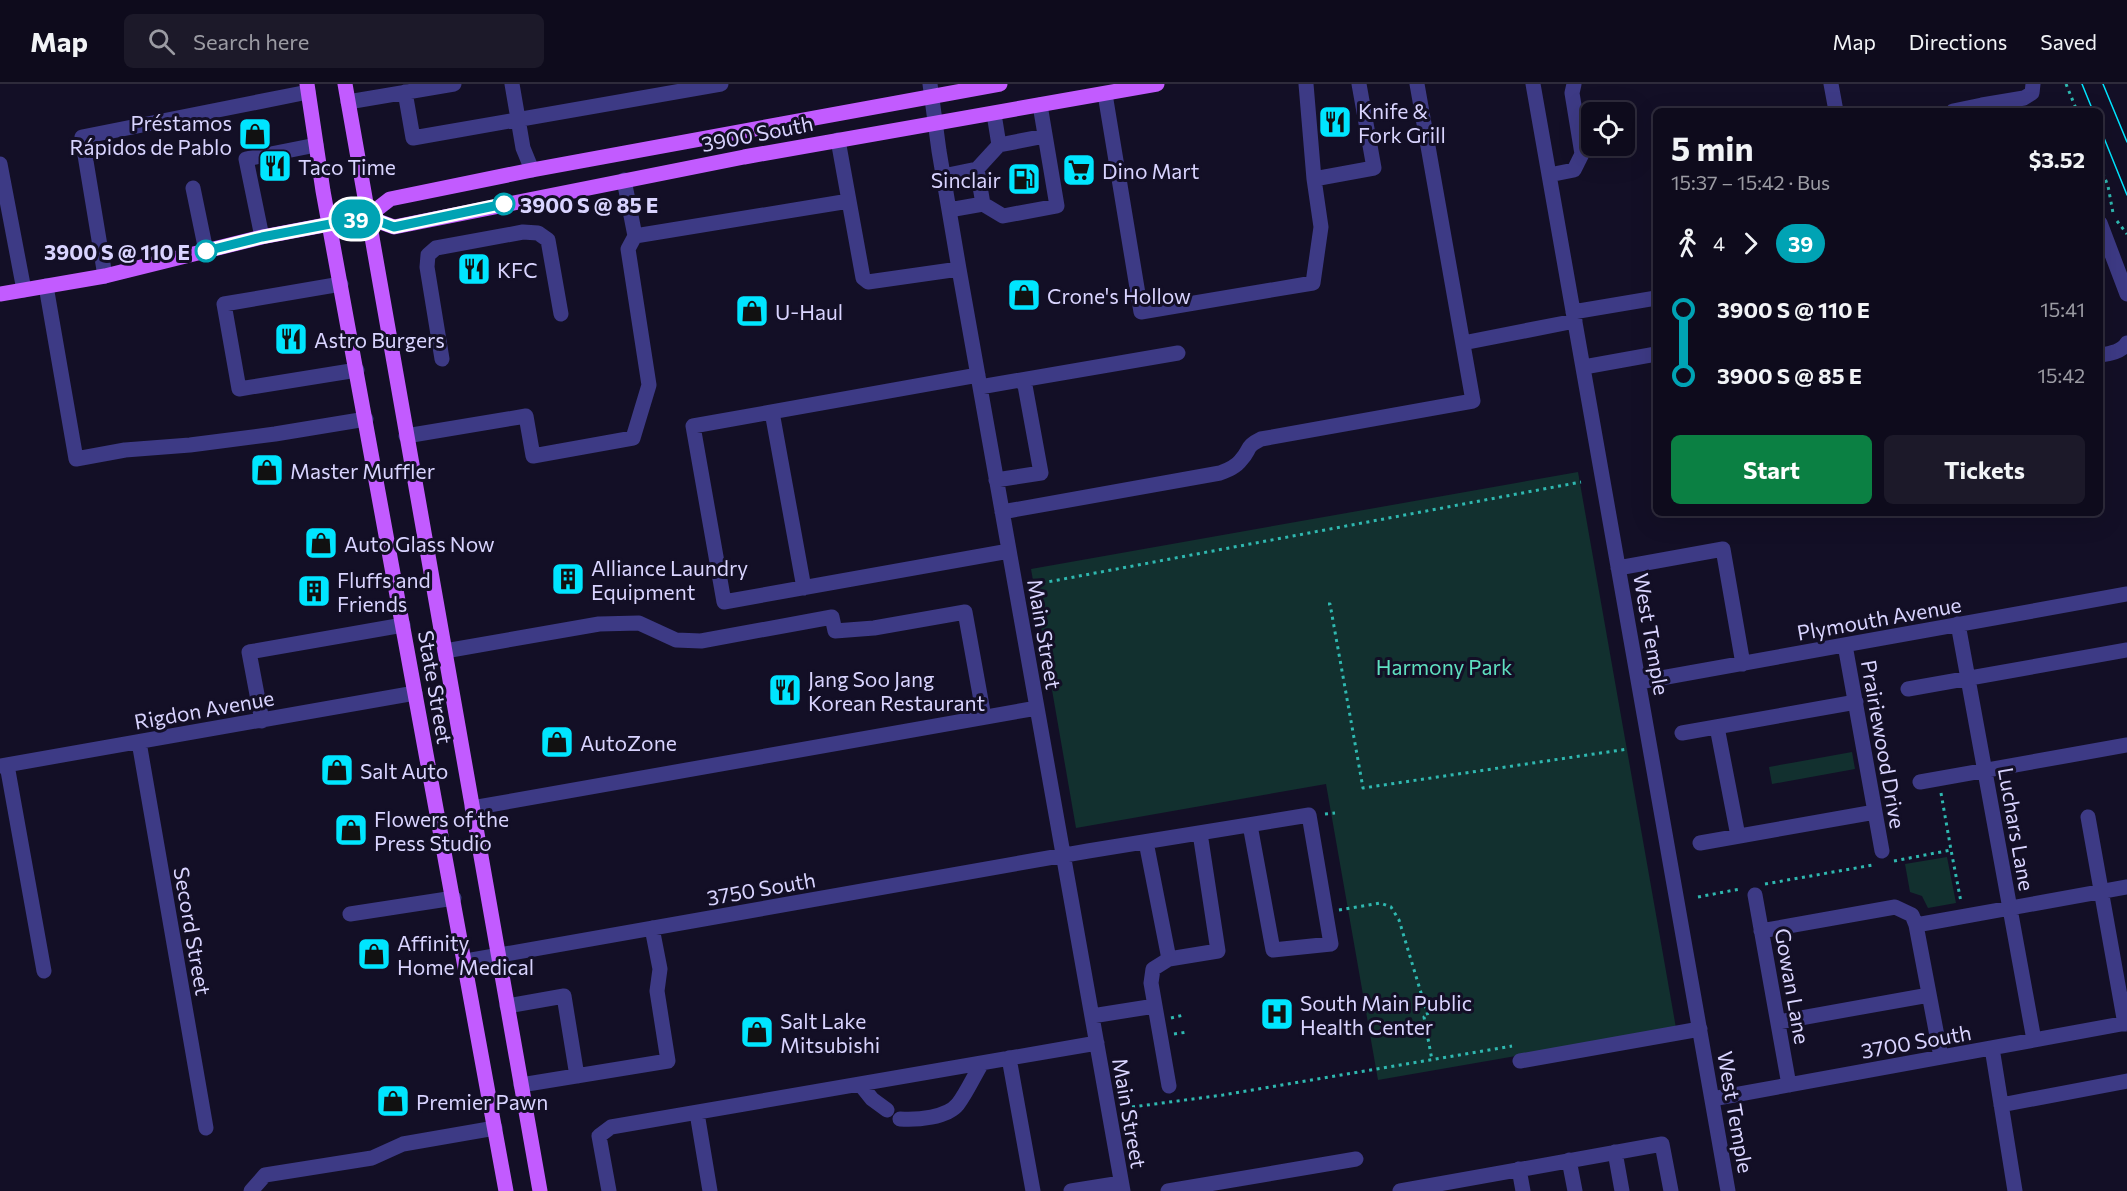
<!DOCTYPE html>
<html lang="en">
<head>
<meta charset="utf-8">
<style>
	body { margin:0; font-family:Commissioner,sans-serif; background:#1c1929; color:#f1f3f6; height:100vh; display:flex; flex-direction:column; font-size:22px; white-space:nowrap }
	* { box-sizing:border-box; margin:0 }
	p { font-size:20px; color:#9b9ba3 }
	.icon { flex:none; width:33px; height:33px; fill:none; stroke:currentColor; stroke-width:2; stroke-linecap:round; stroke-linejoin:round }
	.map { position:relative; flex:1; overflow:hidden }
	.sheet { position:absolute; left:1653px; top:24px; width:450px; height:408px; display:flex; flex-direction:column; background:#0e0b1c; border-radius:9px; box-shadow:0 6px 24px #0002,0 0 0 2px #2e2b3b }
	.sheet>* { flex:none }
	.badge { padding:0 12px; border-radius:20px; font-size:21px; line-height:39px }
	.buttons { position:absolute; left:1581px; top:18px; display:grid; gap:12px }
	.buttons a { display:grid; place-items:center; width:54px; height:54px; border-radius:9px; background:#0e0b1c; box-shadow:0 6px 24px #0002,0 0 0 2px #2e2b3b; font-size:30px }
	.map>.badge { position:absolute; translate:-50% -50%; box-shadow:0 0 0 3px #fff }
	.legs { display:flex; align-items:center; gap:9px; height:66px; padding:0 18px; font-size:20px }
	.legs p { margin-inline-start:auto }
	.overview { display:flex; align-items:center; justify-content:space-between; height:102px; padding:0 18px }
	h1 { font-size:33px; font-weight:700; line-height:45px }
	.button { display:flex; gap:12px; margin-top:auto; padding:12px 18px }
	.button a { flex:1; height:69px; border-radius:9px; background:#0b8043; color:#fff; font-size:24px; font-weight:700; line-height:69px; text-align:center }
	.button a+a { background:#1c1929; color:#f1f3f6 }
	ul { padding:0 18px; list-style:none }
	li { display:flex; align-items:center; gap:21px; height:66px; font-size:22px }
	li i { display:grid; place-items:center; width:9px; height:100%; margin:0 8px; background:currentColor }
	li i::after { content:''; width:15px; height:15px; margin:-8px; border:4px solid; border-radius:50%; background:#0e0b1c }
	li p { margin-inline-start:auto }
	li:first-child i { background:linear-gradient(#0000 50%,currentColor 0) }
	li:last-child i { background:linear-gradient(currentColor 50%,#0000 0) }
	header { display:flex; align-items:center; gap:36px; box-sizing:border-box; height:84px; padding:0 30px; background:#0e0b1c; border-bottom:2px solid #2e2b3b }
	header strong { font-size:28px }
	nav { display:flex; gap:33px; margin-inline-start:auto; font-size:21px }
	.search { width:420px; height:54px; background:#1c1929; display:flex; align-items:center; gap:15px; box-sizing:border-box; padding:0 21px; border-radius:9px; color:#9b9ba3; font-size:22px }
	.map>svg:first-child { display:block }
</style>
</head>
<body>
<header>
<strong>Map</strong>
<div class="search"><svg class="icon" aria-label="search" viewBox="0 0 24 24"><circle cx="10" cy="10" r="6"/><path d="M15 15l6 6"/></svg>Search here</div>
<nav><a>Map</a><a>Directions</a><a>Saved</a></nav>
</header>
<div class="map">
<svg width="2127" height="1107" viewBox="0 0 2127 1107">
	<rect width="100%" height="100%" fill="#130f26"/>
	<path fill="#12302f" d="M1578,388L1676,944L1378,996L1326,700L1076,744L1031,485Z
		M1852,668L1855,685L1772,700L1769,683Z
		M1947,773L1956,819L1928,824L1922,812L1910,808L1905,780Z"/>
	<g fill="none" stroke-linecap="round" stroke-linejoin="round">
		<path stroke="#2fb8b0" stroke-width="3" stroke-dasharray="3 4.5" stroke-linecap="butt" d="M2066,0L2077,27
			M2100,82L2108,102L2113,129
			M2117,137L2127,150
			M1042,499L1581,398
			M1328,520H1330L1363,704L1628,665
			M1941,709L1951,766
			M1325,730L1335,729
			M1894,777L1951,766L1961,818
			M1765,800L1873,781
			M1698,813L1740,805
			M1339,826L1380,819L1391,823L1399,836L1428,932L1424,933L1432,976
			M1171,934L1184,931
			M1174,950L1187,948
			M1132,1023L1223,1011L1512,962"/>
		<path stroke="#3d3a85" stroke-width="15" d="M512,0L523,64L532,86
			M930,0L939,67L959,185L1123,1107
			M1306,0L1314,95
			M1533,0L1728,1107
			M1831,0L1836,27
			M405,8L413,54L721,0
			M1105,10L1141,228L1313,199L1321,143L1314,95L1374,84L1359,0
			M348,18L454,0
			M1953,27L1982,21
			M1983,27L1982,21L2024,14L2032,9L2033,0
			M838,56L863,194L868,198L959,185
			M999,61L1045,52
			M0,80L24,206
			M977,85L983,120
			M1549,91L1574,86L1582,70L1572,9L1574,0
			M943,92L977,85L999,61L994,30
			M624,96L635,152L849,117
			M193,104L206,167
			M949,126L983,120L1003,132L1057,122L1040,21
			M2100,139L2127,210
			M262,153L246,75L316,61
			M105,192L82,53L308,8
			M341,200L224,220L239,305L357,286
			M46,202L76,375L125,366L190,361L275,350L366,335
			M1573,228L1656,214
			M1463,259L1575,237
			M2100,271C2109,270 2122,268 2127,259
			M442,275L427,183L428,171L436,164L523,148L538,149L548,156L561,230
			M1584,283L1656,270
			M978,291L693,342L724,518L1009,467
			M980,303L1178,269
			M772,328L804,504
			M406,352L526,332L533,372L633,354L649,301L628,165L635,152
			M996,396L1041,389L1024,296
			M1002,428L1220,389C1228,386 1236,383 1241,376C1251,365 1245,363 1261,355L1473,317L1417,0
			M1618,484L1723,465L1743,580
			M1958,540L2034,956
			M1845,561L1882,767
			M445,567L599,540L639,539L676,556L701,557L832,533L835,547L874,544L965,528L984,633
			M1639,598L2127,510
			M1908,605L2127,566
			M262,637L249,568L403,541
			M1717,643L1738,752
			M1682,649L1856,618
			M139,658L206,1044
			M7,681L44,887
			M0,682L415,609
			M1920,698L2127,661
			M472,724L1037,624
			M2088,733L2125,940
			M1146,758L1169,875L1153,885L1151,899L1169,1002
			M1700,759L1875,728
			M1755,811L1789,1001
			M350,830L454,814
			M1916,841L2127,803
			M1761,847L1895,823L1912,831L1916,841L1941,973
			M1169,875L1218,867L1200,749
			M466,877L1088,767L1309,731L1331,860L1273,866L1250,741
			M507,922L564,912L577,992
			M1092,932L1155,922
			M1778,938L1929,911
			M1992,964L2015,1107
			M1009,974L1033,1107
			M1520,977L1700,945
			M860,1000L872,1015L887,1026
			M521,1001L668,977L657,907L660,885L652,844
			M1712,1015L2127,939
			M2001,1021L2127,997
			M697,1029L710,1107
			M900,1035C917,1036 947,1034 958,1020C967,1008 974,992 982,979
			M1615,1068L1622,1107
			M1569,1076L1575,1107
			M1519,1085L1523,1107
			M251,1107L265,1091L372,1074L403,1060L495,1044
			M609,1107L599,1052L611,1043L1097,959
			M1071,1107L1121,1099
			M1168,1107L1356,1075
			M1400,1107L1662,1060L1671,1107"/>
		<path stroke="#c25bff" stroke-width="15" d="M307,0L323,107L506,1107
			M345,0L540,1107
			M367,133L394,143L744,73L1157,0
			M0,210L105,192L262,153L367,133L390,115L532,86L1000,0"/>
		<path stroke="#00e5ff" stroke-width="1.5" d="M2082,0L2093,27
			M2103,0L2127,58
			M2100,44L2127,111"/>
	</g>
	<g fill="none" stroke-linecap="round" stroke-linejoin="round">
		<defs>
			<path id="line-1" d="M206,167L262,153L367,133L394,143L504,120"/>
		</defs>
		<use href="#line-1" stroke="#fff" stroke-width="14"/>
		<use href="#line-1" stroke="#00a3b4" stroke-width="9"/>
	</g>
	<defs>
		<symbol id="restaurant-square" viewBox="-11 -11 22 22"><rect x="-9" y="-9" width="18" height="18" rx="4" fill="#00e5ff" stroke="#130f26"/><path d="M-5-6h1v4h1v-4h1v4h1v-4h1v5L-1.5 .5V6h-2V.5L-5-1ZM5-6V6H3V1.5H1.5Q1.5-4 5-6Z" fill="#111"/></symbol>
		<symbol id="shop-square" viewBox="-11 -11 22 22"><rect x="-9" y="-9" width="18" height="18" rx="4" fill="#00e5ff" stroke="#130f26"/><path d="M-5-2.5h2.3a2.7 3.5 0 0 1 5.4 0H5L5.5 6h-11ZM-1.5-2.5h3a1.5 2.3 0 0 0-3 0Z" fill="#111"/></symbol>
		<symbol id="supermarket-square" viewBox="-11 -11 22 22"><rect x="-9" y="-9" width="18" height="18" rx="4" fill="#00e5ff" stroke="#130f26"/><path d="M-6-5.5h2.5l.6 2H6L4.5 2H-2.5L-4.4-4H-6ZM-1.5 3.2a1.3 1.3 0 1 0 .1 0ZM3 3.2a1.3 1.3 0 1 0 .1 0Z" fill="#111"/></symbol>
		<symbol id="fuel-square" viewBox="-11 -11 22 22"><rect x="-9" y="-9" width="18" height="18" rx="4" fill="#00e5ff" stroke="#130f26"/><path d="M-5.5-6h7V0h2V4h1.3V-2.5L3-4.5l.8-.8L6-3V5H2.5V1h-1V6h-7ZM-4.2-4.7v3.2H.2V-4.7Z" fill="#111"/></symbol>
		<symbol id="building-square" viewBox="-11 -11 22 22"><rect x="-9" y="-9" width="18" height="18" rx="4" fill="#00e5ff" stroke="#130f26"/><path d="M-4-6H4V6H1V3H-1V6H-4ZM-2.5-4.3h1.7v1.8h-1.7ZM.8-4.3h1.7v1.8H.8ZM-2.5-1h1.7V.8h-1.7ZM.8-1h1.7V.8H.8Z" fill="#111"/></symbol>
		<symbol id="hospital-square" viewBox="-11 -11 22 22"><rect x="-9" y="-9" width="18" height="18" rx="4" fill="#00e5ff" stroke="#130f26"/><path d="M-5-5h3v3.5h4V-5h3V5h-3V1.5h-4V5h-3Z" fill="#111"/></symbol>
	</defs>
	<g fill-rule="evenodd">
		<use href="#restaurant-square" x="1316" y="19" width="38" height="38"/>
		<use href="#shop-square" x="236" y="31" width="38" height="38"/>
		<use href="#restaurant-square" x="256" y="63" width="38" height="38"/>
		<use href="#supermarket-square" x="1060" y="67" width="38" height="38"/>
		<use href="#fuel-square" x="1005" y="76" width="38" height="38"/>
		<use href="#restaurant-square" x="455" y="166" width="38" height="38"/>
		<use href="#shop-square" x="1005" y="192" width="38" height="38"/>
		<use href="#shop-square" x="733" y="208" width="38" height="38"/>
		<use href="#restaurant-square" x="272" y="236" width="38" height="38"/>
		<use href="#shop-square" x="248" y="367" width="38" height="38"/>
		<use href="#shop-square" x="302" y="440" width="38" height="38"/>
		<use href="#building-square" x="549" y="476" width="38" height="38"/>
		<use href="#building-square" x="295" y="488" width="38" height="38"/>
		<use href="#restaurant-square" x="766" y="587" width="38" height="38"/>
		<use href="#shop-square" x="538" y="639" width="38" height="38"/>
		<use href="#shop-square" x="318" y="667" width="38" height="38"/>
		<use href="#shop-square" x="332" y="727" width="38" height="38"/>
		<use href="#shop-square" x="355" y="851" width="38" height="38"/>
		<use href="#hospital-square" x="1258" y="911" width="38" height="38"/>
		<use href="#shop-square" x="738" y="929" width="38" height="38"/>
		<use href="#shop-square" x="374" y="998" width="38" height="38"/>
	</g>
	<g fill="#fff" stroke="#00a3b4" stroke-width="3">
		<circle cx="504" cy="120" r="10"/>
		<circle cx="206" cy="167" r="10"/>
	</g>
	<g text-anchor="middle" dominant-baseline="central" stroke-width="6" stroke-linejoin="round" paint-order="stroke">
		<g font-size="21" fill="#d9d4ff" stroke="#130f26" text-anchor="start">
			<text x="1358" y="26">Knife &amp;<tspan x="1358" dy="24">Fork Grill</tspan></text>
			<text x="232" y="38" text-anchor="end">Préstamos<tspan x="232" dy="24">Rápidos de Pablo</tspan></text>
			<text x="298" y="82">Taco Time</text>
			<text x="1102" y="86">Dino Mart</text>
			<text x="1001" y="95" text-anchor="end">Sinclair</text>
			<text x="497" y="185">KFC</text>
			<text x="1047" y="211">Crone's Hollow</text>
			<text x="775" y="227">U-Haul</text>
			<text x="314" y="255">Astro Burgers</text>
			<text x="290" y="386">Master Muffler</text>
			<text x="344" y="459">Auto Glass Now</text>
			<text x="591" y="483">Alliance Laundry<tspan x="591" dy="24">Equipment</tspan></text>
			<text x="337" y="495">Fluffs and<tspan x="337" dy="24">Friends</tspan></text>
			<text x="808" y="594">Jang Soo Jang<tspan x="808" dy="24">Korean Restaurant</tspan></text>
			<text x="580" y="658">AutoZone</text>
			<text x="360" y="686">Salt Auto</text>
			<text x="374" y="734">Flowers of the<tspan x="374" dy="24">Press Studio</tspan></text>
			<text x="397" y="858">Affinity<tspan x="397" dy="24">Home Medical</tspan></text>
			<text x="1300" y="918">South Main Public<tspan x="1300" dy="24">Health Center</tspan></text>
			<text x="780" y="936">Salt Lake<tspan x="780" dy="24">Mitsubishi</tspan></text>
			<text x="416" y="1017">Premier Pawn</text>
		</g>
		<g font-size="21" fill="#d9d4ff" stroke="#130f26">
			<text transform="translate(757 49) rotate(-11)">3900 South</text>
			<text transform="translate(1879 534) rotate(-10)">Plymouth Avenue</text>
			<text transform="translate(1045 550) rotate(80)">Main Street</text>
			<text transform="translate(1652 550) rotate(80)">West Temple</text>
			<text transform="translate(436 603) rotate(80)">State Street</text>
			<text transform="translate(204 625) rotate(-10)">Rigdon Avenue</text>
			<text transform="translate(1884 660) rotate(80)">Prairiewood Drive</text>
			<text transform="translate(2017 745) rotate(80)">Luchars Lane</text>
			<text transform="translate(761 804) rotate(-10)">3750 South</text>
			<text transform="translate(193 847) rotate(80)">Secord Street</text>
			<text transform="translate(1793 902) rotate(80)">Gowan Lane</text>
			<text transform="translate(1916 957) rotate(-10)">3700 South</text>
			<text transform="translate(1736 1028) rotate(80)">West Temple</text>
			<text transform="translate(1130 1029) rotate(80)">Main Street</text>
		</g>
		<g font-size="21" font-weight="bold" fill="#d9d4ff" stroke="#130f26" text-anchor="start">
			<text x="520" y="120">3900 S @ 85 E</text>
			<text x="190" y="167" text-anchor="end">3900 S @ 110 E</text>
		</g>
		<g font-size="21" fill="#5fe0c0" stroke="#130f26">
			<text x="1444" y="582">Harmony Park</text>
		</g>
	</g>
</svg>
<div class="buttons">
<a><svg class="icon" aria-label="locate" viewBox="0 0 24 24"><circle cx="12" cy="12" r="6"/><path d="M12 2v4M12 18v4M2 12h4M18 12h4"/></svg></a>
</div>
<b class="badge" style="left:356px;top:135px;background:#00a3b4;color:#fff">39</b>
<section class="sheet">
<div class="overview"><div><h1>5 min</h1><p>15:37 – 15:42 · Bus</p></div><b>$3.52</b></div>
<div class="legs"><svg class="icon" aria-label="walk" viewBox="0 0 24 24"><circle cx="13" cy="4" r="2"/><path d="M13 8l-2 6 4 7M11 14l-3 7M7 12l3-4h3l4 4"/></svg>4<svg class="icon" aria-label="forward" viewBox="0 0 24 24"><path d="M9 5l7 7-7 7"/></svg><b class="badge" style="background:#00a3b4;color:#fff">39</b></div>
<ul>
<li><i style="color:#00a3b4"></i><b>3900 S @ 110 E</b><p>15:41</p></li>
<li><i style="color:#00a3b4"></i><b>3900 S @ 85 E</b><p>15:42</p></li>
</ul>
<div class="button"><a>Start</a><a>Tickets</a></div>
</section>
</div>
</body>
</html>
